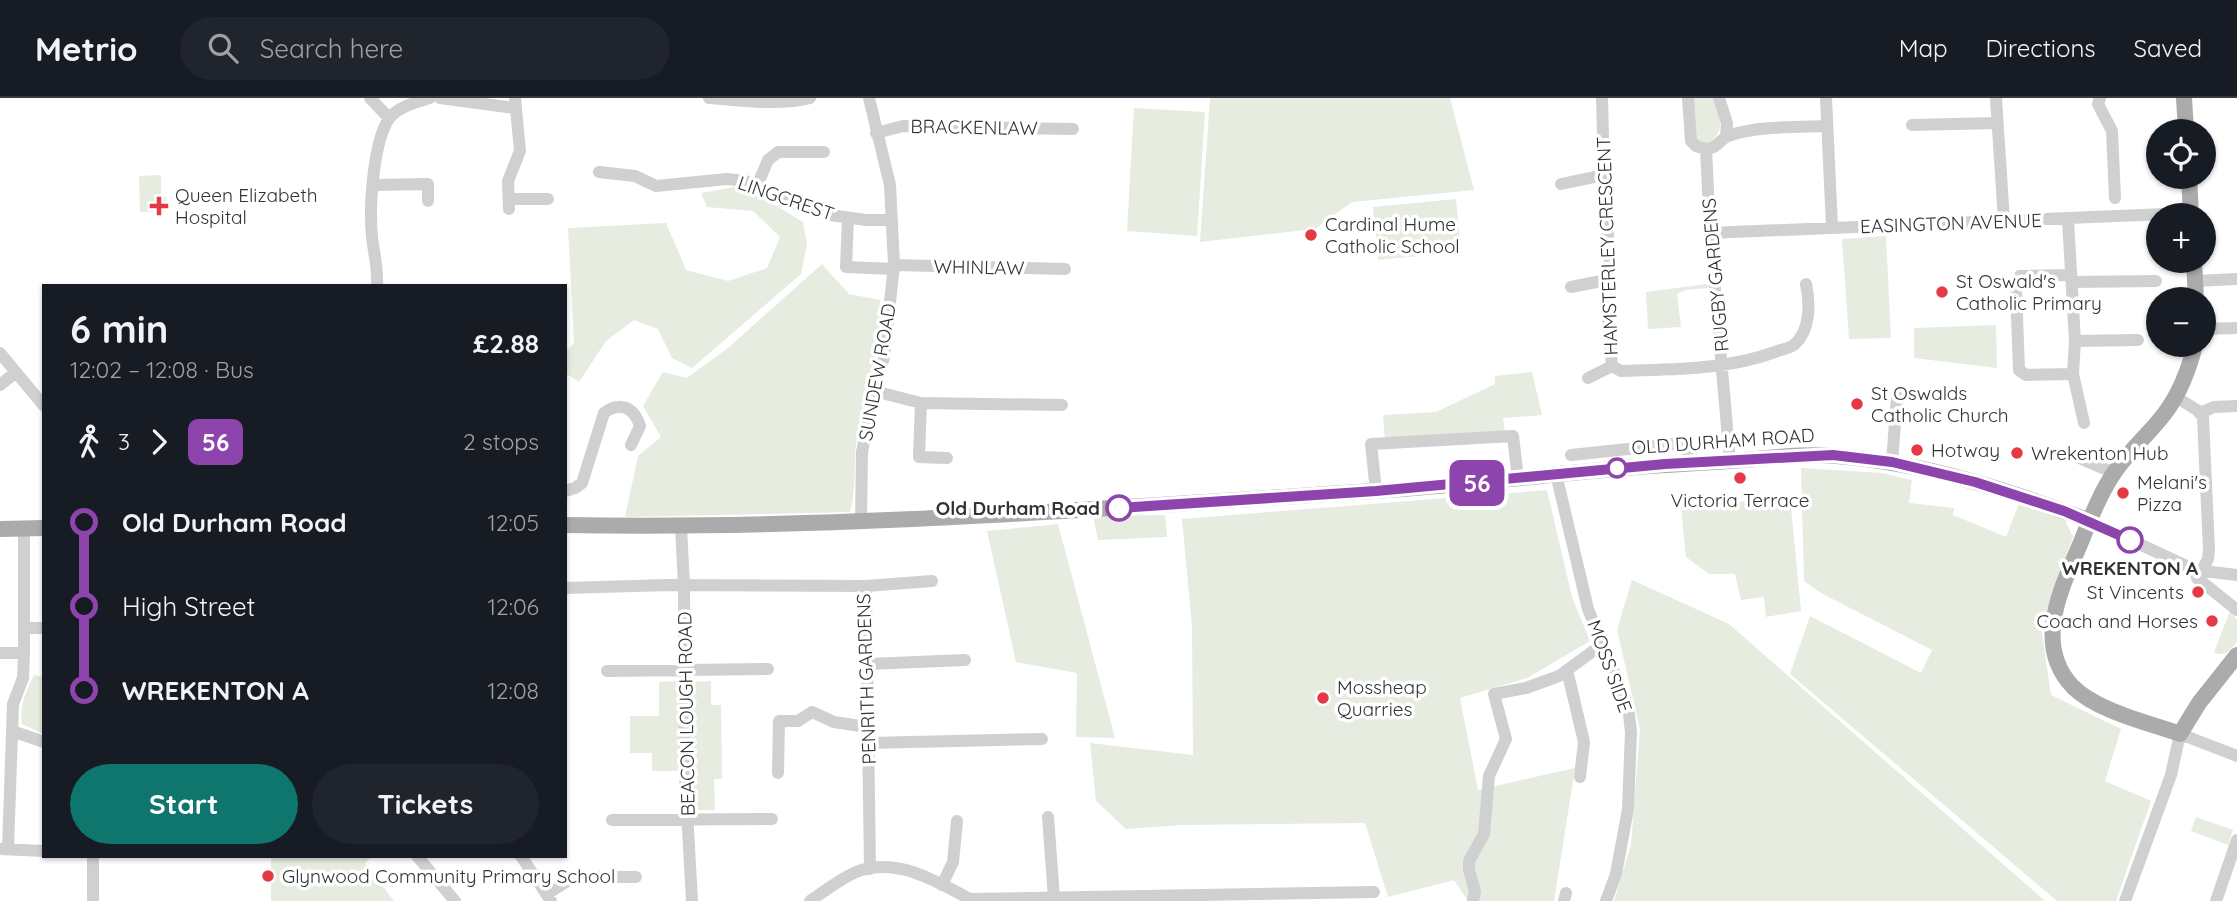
<!DOCTYPE html>
<html lang="en">
<head>
<meta charset="utf-8">
<style>
	body { margin:0; font-family:Quicksand,sans-serif; background:#20242c; color:#f1f3f6; height:100vh; display:flex; flex-direction:column; font-size:26px; white-space:nowrap }
	* { box-sizing:border-box; margin:0 }
	p { font-size:23px; color:#9ea1a6 }
	.icon { flex:none; width:38px; height:38px; fill:none; stroke:currentColor; stroke-width:2; stroke-linecap:round; stroke-linejoin:round }
	.map { position:relative; flex:1; overflow:hidden }
	.panel { position:absolute; left:42px; top:186px; width:525px; height:574px; display:flex; flex-direction:column; background:#171b24; border-radius:0px; box-shadow:0 2px 5px #0004 }
	.panel>* { flex:none }
	.badge { padding:0 14px; border-radius:10px; font-size:24px; line-height:46px }
	.controls { position:absolute; left:2146px; top:21px; display:grid; gap:14px }
	.controls a { display:grid; place-items:center; width:70px; height:70px; border-radius:50%; background:#171b24; box-shadow:0 2px 5px #0004; font-size:35px }
	.map>.badge { position:absolute; translate:-50% -50%; box-shadow:0 0 0 4px #fff }
	.legs { display:flex; align-items:center; gap:10px; height:77px; padding:0 28px; font-size:23px }
	.legs p { margin-inline-start:auto }
	.summary { display:flex; align-items:center; justify-content:space-between; height:119px; padding:0 28px }
	h1 { font-size:38px; font-weight:700; line-height:52px }
	.button { display:flex; gap:14px; margin-top:auto; padding:14px 28px }
	.button a { flex:1; height:80px; border-radius:42px; background:#0f766e; color:#fff; font-size:28px; font-weight:700; line-height:80px; text-align:center }
	.button a+a { background:#20242c; color:#f1f3f6 }
	ul { padding:0 28px; list-style:none }
	li { display:flex; align-items:center; gap:24px; height:84px; font-size:26px }
	li i { display:grid; place-items:center; width:10px; height:100%; margin:0 9px; background:currentColor }
	li i::after { content:''; width:18px; height:18px; margin:-9px; border:5px solid; border-radius:50%; background:#171b24 }
	li p { margin-inline-start:auto }
	li:first-child i { background:linear-gradient(#0000 50%,currentColor 0) }
	li:last-child i { background:linear-gradient(currentColor 50%,#0000 0) }
	header { display:flex; align-items:center; gap:42px; box-sizing:border-box; height:98px; padding:0 35px; background:#171b24; border-bottom:2px solid #363941 }
	header strong { font-size:33px }
	nav { display:flex; gap:38px; margin-inline-start:auto; font-size:24px }
	.search { width:490px; height:63px; background:#20242c; display:flex; align-items:center; gap:18px; box-sizing:border-box; padding:0 24px; border-radius:38px; color:#9ea1a6; font-size:26px }
	.map>svg:first-child { display:block }
</style>
</head>
<body>
<header>
<strong>Metrio</strong>
<div class="search"><svg class="icon" aria-label="search" viewBox="0 0 24 24"><circle cx="10" cy="10" r="6"/><path d="M15 15l6 6"/></svg>Search here</div>
<nav><a>Map</a><a>Directions</a><a>Saved</a></nav>
</header>
<div class="map">
<svg width="2237" height="803" viewBox="0 0 2237 803">
	<rect width="100%" height="100%" fill="#fff"/>
	<path fill="#e6ecdf" d="M1210,0H1450L1474,92L1352,104L1315,131L1200,144Z
		M1693,0H1714C1720,20 1727,31 1708,46L1697,42C1693,32 1695,12 1693,0Z
		M1134,10L1205,14L1197,138L1127,133Z
		M161,77V98L166,99L167,113L140,114L139,78Z
		M735,89L767,102L803,124L807,146L801,176L692,270L672,260L658,231L634,222L606,243L579,284L565,275V255L574,245L568,130L666,125L686,172L728,183L767,170L780,139L753,113L707,109L701,95Z
		M1456,101L1461,154L1378,162L1373,109Z
		M1886,138L1891,240L1849,241L1842,141Z
		M822,166L849,196L880,202C882,252 865,291 857,339C853,364 857,390 850,414L625,419L638,358L661,339L643,308L663,274L687,280L728,250Z
		M1707,186L1708,190L1686,192L1677,196L1681,229L1648,231L1646,194Z
		M1996,227L1997,270L1914,260V230Z
		M1532,274L1542,317L1503,320L1505,334L1385,342L1383,317L1436,314L1495,286V278Z
		M1801,370L1882,375L1912,382L1909,405L1954,410L1953,417L2006,439L2020,403L2064,420L2073,439L2041,528L2051,597L2121,631L2105,683L2151,703L2116,803H2057L1790,576L1810,518L1921,575L1932,552L1821,495L1804,483Z
		M1547,392L1572,499L1590,543L1527,580L1460,600L1478,692L1575,670L1554,803H1468L1454,782L1388,799L1365,725L1182,727L1126,731L1096,703L1090,645L1193,657L1192,528L1182,421Z
		M1790,399L1801,513L1766,519L1764,499L1741,502L1735,476H1709L1686,459L1681,409Z
		M1165,417L1167,439L1098,442L1093,418Z
		M1058,426L1115,640L1076,639L1077,575L1016,564L987,433Z
		M1632,482L1729,526L2045,803H1614L1631,747L1640,631L1617,532Z
		M2230,513L2237,522V544C2230,552 2225,560 2214,554Z
		M34,577L44,579V636L22,626C19,608 26,594 34,577Z
		M677,583L679,586L681,673H652V655H630V618H659V584Z
		M711,583V607H721L722,681H714L715,712H693L690,584Z
		M2196,719L2233,732L2228,747L2191,733Z
		M271,758H372L365,765L394,803H271Z"/>
	<g fill="none" stroke-linecap="round" stroke-linejoin="round">
		<path stroke="#d0d0d0" stroke-width="12" d="M370,0L389,20
			M440,0L515,10
			M709,0C739,2 781,8 810,0
			M1602,0L1604,77L1610,166L1606,196L1612,268L1621,273C1672,271 1726,272 1775,254C1780,252 1790,250 1794,247C1811,232 1810,205 1806,186
			M1688,0L1691,43L1696,48L1706,51
			M1719,0L1727,25L1726,39
			M1826,0L1832,129
			M1996,0L2004,123
			M2100,0L2098,6L2112,33L2115,100
			M1912,27L1997,25
			M876,35L903,28L1073,31
			M1706,51L1710,135L1730,363
			M1706,51C1717,51 1719,42 1728,38C1755,28 1799,29 1827,28
			M599,74L635,78L656,88L727,81L745,83L807,111L830,117L866,122H891
			M1561,86L1604,77
			M373,87L428,86V103
			M757,88L768,62L778,54H824
			M509,101H548
			M509,111L508,83L520,53L515,0
			M848,120L846,169L894,171
			M2068,122L2075,243L2073,276L2084,325
			M1710,135L2191,115
			M894,167L1065,171
			M2071,177L2020,178L2016,191L2019,272L2026,277L2073,276
			M2195,183L2237,181
			M2072,184L2156,183
			M377,187C378,170 374,156 372,139C369,110 373,47 388,22C396,9 417,4 430,0
			M1571,189L1606,182
			M2203,231L2237,230
			M2075,243L2138,242
			M0,255L44,308
			M1588,280L1612,268
			M0,287L16,274
			M874,293L921,305L1062,307
			M2176,299L2197,312L2203,319L2209,452L2208,461L2202,472
			M921,305L919,359L947,360
			M2200,315L2214,309L2237,308
			M1571,357L1675,346C1687,349 1687,354 1690,365
			M2075,358L2114,375
			M1892,364L1897,299
			M1556,376L1588,511L1628,608L1631,634L1628,711L1616,776L1606,803
			M565,393L575,390L582,385L604,315C620,303 634,309 640,328L631,347
			M1376,393L1371,346L1513,338L1518,381
			M2090,423L2195,472L2197,480L2237,512
			M861,424L862,354L874,293L884,259L894,167L890,87L869,0
			M681,429L684,487L685,677L692,803
			M2195,472L2237,477
			M866,488L932,483
			M565,490L668,487L866,488L870,771
			M25,530H44
			M0,555H24
			M868,566L965,562
			M1567,572L1584,644L1580,679
			M607,573L768,571
			M12,633L44,644
			M868,645L1042,641
			M778,675L779,623H798L812,614L834,624L867,629
			M1048,719L1054,800
			M612,722L772,721
			M0,751L44,753
			M8,751L13,606L23,580L24,555V431
			M93,758V803
			M417,758L455,803
			M521,758L551,803
			M942,787L953,764L957,723
			M547,796L574,779H636
			M810,803C825,793 840,781 856,774C896,758 935,783 970,801L1374,794
			M1473,803L1475,793L1469,772V763L1484,736L1489,678L1506,641L1494,596L1526,590L1559,578L1604,545
			M1564,803L1566,795
			M2125,803L2171,677L2180,636L2237,658
			M2216,803L2237,742"/>
		<path stroke="#ababab" stroke-width="16" d="M2184,0L2186,33
			M2189,79L2191,117
			M2194,163L2196,201
			M2195,247C2189,271 2180,295 2165,315C2150,335 2131,351 2116,372C2101,393 2091,419 2081,444C2062,489 2032,546 2073,589C2097,613 2149,625 2180,636L2199,605L2237,557
			M565,427C836,432 1105,410 1375,393C1455,388 1534,378 1613,371C1652,367 1690,366 1729,363C1764,361 1801,355 1837,358C1924,365 2008,392 2090,423
			M0,431L44,430"/>
	</g>
	<g fill="none" stroke-linecap="round" stroke-linejoin="round">
		<defs>
			<path id="line-1" d="M1119,410L1376,393L1665,366L1833,357L1892,364L1975,384L2064,413L2130,442"/>
		</defs>
		<use href="#line-1" stroke="#fff" stroke-width="16"/>
		<use href="#line-1" stroke="#8e44ad" stroke-width="10"/>
	</g>
	<g fill="#e63946" stroke="#fff" stroke-width="2.5">
		<path d="M155.5 97.5h7v7h7v7h-7v7h-7v-7h-7v-7h7z"/>
		<circle cx="1311" cy="137" r="7"/>
		<circle cx="1942" cy="194" r="7"/>
		<circle cx="1857" cy="306" r="7"/>
		<circle cx="1917" cy="352" r="7"/>
		<circle cx="2017" cy="355" r="7"/>
		<circle cx="1740" cy="380" r="7"/>
		<circle cx="2123" cy="395" r="7"/>
		<circle cx="2198" cy="494" r="7"/>
		<circle cx="2212" cy="523" r="7"/>
		<circle cx="1323" cy="600" r="7"/>
		<circle cx="268" cy="778" r="7"/>
	</g>
	<g fill="#fff" stroke="#8e44ad" stroke-width="3.5">
		<circle cx="1617" cy="370" r="9"/>
		<circle cx="1119" cy="410" r="12"/>
		<circle cx="2130" cy="442" r="12"/>
	</g>
	<g text-anchor="middle" dominant-baseline="central" stroke-width="7" stroke-linejoin="round" paint-order="stroke">
		<g font-size="19" fill="#333" stroke="#fff">
			<text transform="translate(974 29) rotate(1)">BRACKENLAW</text>
			<text transform="translate(786 100) rotate(19)">LINGCREST</text>
			<text transform="translate(1951 125) rotate(-2)">EASINGTON AVENUE</text>
			<text transform="translate(1607 148) rotate(-92)">HAMSTERLEY CRESCENT</text>
			<text transform="translate(979 169) rotate(1)">WHINLAW</text>
			<text transform="translate(1715 177) rotate(-95)">RUGBY GARDENS</text>
			<text transform="translate(877 274) rotate(-80)">SUNDEW ROAD</text>
			<text transform="translate(1723 343) rotate(-4)">OLD DURHAM ROAD</text>
			<text transform="translate(1610 568) rotate(70)">MOSS SIDE</text>
			<text transform="translate(866 581) rotate(-92)">PENRITH GARDENS</text>
			<text transform="translate(686 616) rotate(-91)">BEACON LOUGH ROAD</text>
		</g>
		<g font-size="19" fill="#333" stroke="#fff" text-anchor="start">
			<text x="175" y="97">Queen Elizabeth<tspan x="175" dy="22">Hospital</tspan></text>
			<text x="1325" y="126">Cardinal Hume<tspan x="1325" dy="22">Catholic School</tspan></text>
			<text x="1956" y="183">St Oswald's<tspan x="1956" dy="22">Catholic Primary</tspan></text>
			<text x="1871" y="295">St Oswalds<tspan x="1871" dy="22">Catholic Church</tspan></text>
			<text x="1931" y="352">Hotway</text>
			<text x="2031" y="355">Wrekenton Hub</text>
			<text x="2137" y="384">Melani's<tspan x="2137" dy="22">Pizza</tspan></text>
			<text x="1740" y="402" text-anchor="middle">Victoria Terrace</text>
			<text x="2184" y="494" text-anchor="end">St Vincents</text>
			<text x="2198" y="523" text-anchor="end">Coach and Horses</text>
			<text x="1337" y="589">Mossheap<tspan x="1337" dy="22">Quarries</tspan></text>
			<text x="282" y="778">Glynwood Community Primary School</text>
		</g>
		<g font-size="19" font-weight="bold" fill="#333" stroke="#fff" text-anchor="end">
			<text x="1100" y="410">Old Durham Road</text>
			<text x="2130" y="470" text-anchor="middle">WREKENTON A</text>
		</g>
	</g>
</svg>
<div class="controls">
<a><svg class="icon" aria-label="locate" viewBox="0 0 24 24"><circle cx="12" cy="12" r="6"/><path d="M12 2v4M12 18v4M2 12h4M18 12h4"/></svg></a>
<a>+</a>
<a>−</a>
</div>
<b class="badge" style="left:1477px;top:385px;background:#8e44ad;color:#fff">56</b>
<section class="panel">
<div class="summary"><div><h1>6 min</h1><p>12:02 – 12:08 · Bus</p></div><b>£2.88</b></div>
<div class="legs"><svg class="icon" aria-label="walk" viewBox="0 0 24 24"><circle cx="13" cy="4" r="2"/><path d="M13 8l-2 6 4 7M11 14l-3 7M7 12l3-4h3l4 4"/></svg>3<svg class="icon" aria-label="forward" viewBox="0 0 24 24"><path d="M9 5l7 7-7 7"/></svg><b class="badge" style="background:#8e44ad;color:#fff">56</b><p>2 stops</p></div>
<ul>
<li><i style="color:#8e44ad"></i><b>Old Durham Road</b><p>12:05</p></li>
<li><i style="color:#8e44ad"></i><span>High Street</span><p>12:06</p></li>
<li><i style="color:#8e44ad"></i><b>WREKENTON A</b><p>12:08</p></li>
</ul>
<div class="button"><a>Start</a><a>Tickets</a></div>
</section>
</div>
</body>
</html>
